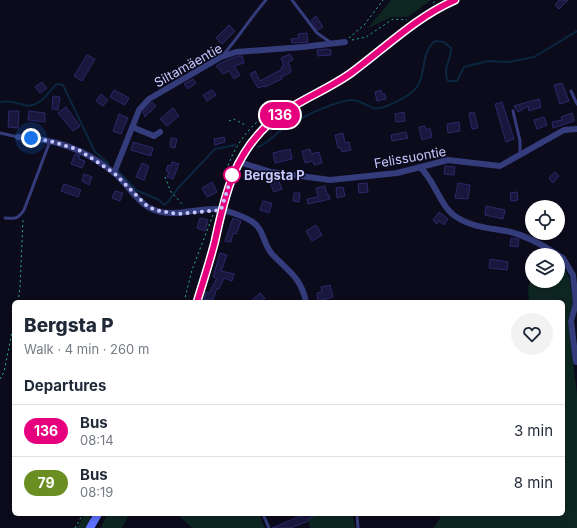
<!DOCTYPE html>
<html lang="en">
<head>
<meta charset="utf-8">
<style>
	body { margin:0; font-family:Inter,sans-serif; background:#f2f2f3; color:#1f2937; height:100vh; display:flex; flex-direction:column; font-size:15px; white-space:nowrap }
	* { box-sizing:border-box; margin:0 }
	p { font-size:13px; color:#747a83 }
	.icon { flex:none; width:22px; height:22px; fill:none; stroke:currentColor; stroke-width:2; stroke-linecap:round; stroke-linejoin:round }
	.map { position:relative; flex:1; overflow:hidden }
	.drawer { position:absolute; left:12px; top:300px; width:553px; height:216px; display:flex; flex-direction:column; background:#fff; border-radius:6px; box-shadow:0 2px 6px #0003 }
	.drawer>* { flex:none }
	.badge { padding:0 8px; border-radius:13px; font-size:14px; line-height:26px }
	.controls { position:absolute; left:525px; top:200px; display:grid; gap:8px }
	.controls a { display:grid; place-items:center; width:40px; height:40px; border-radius:50%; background:#fff; box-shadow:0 2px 6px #0003; font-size:20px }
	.you { position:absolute; width:20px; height:20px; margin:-10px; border:3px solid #fff; border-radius:50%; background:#1a73e8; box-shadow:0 0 0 6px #1a73e833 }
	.map>.badge { position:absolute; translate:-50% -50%; box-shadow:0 0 0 2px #fff }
	h2 { padding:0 12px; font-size:15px; line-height:36px }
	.round { display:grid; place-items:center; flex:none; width:42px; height:42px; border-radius:21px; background:#f2f2f3 }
	.head { display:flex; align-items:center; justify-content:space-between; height:68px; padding:0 12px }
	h1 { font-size:19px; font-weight:800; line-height:30px }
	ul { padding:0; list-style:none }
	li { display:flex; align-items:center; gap:12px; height:52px; padding:0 12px; border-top:1px solid #e0e1e3 }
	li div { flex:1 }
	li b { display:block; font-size:15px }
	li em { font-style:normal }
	li .badge { min-width:44px; font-weight:700; text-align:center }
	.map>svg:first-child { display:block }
</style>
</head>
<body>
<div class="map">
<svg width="577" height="528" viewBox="0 0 577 528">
	<rect width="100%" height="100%" fill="#0b0b1c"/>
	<path fill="#0e2622" d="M391,0H431L408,17H392L368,28Z
		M558,259L569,277L573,301L568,319L577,394V528H434L442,514H563V302H529L528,287L532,279V281H558Z
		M85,514H90V520L86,528H77Z
		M107,514H129L122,528H101Z
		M177,514H259L265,528H192Z
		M305,514H352L355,528H311Z"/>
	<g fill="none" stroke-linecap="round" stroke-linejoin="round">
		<path stroke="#0b2740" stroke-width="2" d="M0,102C19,98 25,112 39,102C47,98 50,89 57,84L63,85L95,152L108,163
			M258,147C267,144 273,136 280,131C297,119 330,103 350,100C358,99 366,105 373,108C381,111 405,98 412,92C428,80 419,53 435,41L444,42L451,48C451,61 442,69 448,81H457L464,67L488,61L509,62L534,57L577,31
			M117,170L136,190L159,200L164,205L168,202L178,188L215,149L235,145"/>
	</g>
	<path fill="#19173d" stroke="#2c286a" d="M559,0H568L559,9L555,5Z
		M316,16L323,27L318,30L311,20Z
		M229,25L235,31L222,44L216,38Z
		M307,33L308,42L292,43L291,39L299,38L298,34Z
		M327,49L331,50V55L318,56L317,50Z
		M290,54L293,60L288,62L291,70L290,73L281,77L282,79L265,87L264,86L258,88L250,74L255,71L260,81L282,69L281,67L284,66L281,58Z
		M87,55L95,59L82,81L74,76Z
		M237,56H242L244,63L234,66L240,75L234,79L229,71L223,74L216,66L225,61Z
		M193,79L196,83L188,89L184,84Z
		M42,82L47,88L40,93L35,87Z
		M562,83L569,101L560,104L554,85Z
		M114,90L129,98L125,105L110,97Z
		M212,90L216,95L207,101L203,95Z
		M381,90L382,94H385L386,99L377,101L375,92Z
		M101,94L108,100L103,106L96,101Z
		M53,96L60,97L58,110L52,109Z
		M539,99L541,107L529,111L528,106L518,112L514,106Z
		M152,102L156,106L145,117L143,112Z
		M502,102L514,139L506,142L495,104Z
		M66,107L80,126L73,131L58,113Z
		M173,108L179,116L167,126L160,119Z
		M9,111H19L18,128L8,127Z
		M29,111L45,113V122L28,120Z
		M404,112L405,121L396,122L395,114Z
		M474,112L478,128L472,129L469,113Z
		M572,113L574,121L553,128L552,122L562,120L561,117Z
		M119,114L128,118L121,134L113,131Z
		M544,117L547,125L537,129L534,120Z
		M459,122L460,131L448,133L447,124Z
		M425,126L426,130L430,128L432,137L422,140L419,127Z
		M406,132L408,138L392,141L391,135Z
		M343,133L345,143L349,142L351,150L342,152L341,148H338L335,135Z
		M224,137L225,142L215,145L214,139Z
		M171,138L177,139L175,148L170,147Z
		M133,142L153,148L151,156L131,150Z
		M290,149L292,159L275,163L273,153Z
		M310,149L311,154L319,152L322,163L314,165L313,161L305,163L302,151Z
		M75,154L80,156L79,159L85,161L82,168L71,164Z
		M172,162L179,164L173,179L167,177L169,172L166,171L168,165L171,166Z
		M142,163L149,166L144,180L136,177Z
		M445,166L455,167L454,175L444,174Z
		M555,172L559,176L553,183L549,178Z
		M84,174L92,177L89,185L82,181Z
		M278,179L282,189L274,192L270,183Z
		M212,182L217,192L207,197L202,188Z
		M367,183L368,192L359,193L358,184Z
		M458,183L470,185L468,199L455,198Z
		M64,184L81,190L78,197L61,191Z
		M325,186L327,195H329L330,199L308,204L307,199L318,197L316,188Z
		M343,187L345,196L337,198L336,188Z
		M115,191L123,193L120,201L112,198Z
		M517,192L518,200L511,201L510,193Z
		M294,193H300L299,202L293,201Z
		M263,201L272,203L269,213L260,210Z
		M486,206L505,210L503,219L485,215Z
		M439,212L448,219L444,225L439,221L437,224L433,220Z
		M200,218L208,220L205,231L197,228Z
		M233,218L241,221L236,234L233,233L231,242L225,241Z
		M316,225L322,235L312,241L306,231Z
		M511,238L519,239L518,247L510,246Z
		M220,253L227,255L221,271L234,274L232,281L224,278L219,289L217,288L213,300H210L204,299L206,292L209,293L217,278L213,277Z
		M490,259L508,262L507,270L489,268Z
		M330,285L333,297L318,301L317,293L322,292L321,287Z
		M260,293L265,298L261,302H250Z
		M305,514H318L308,519V521L291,528H272Z"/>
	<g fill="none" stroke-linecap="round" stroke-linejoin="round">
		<path stroke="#2aae94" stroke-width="1" stroke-dasharray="2 3" stroke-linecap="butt" d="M433,3L437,0
			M349,38L365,24L383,0
			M352,40L366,37L393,19L407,20
			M229,121L234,119L245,125
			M225,175C231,153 246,127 267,115
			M165,177L171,192L184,206
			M18,302L20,288L23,219
			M184,302L192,270L213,215
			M0,379L4,372L14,322
			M75,528L83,514"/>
		<path stroke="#353c7c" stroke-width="3" d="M292,0L317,33L330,42
			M223,55C239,37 251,17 266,0
			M571,91L577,104
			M513,111L520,141V155
			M0,133L18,137
			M5,218C15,219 18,219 24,210L50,141
			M263,514L269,528
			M357,514L358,528"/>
		<path stroke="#353c7c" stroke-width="6" d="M132,127L154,136L160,132
			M18,137C56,139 84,149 113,172C126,182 134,198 148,207C171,220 193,208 217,209C226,210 243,216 251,221C264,228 263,244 272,254C288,271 301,277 306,302
			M239,162L271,172L330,180L397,173L448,160L500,166L564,130L577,129
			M420,167C436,182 440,208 458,218C474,228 493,228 511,232C529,237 543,245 558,255
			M114,173L139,110L149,99L221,57L236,52L303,47L345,42
			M558,255L563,258L573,275L576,303L571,321L576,362"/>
		<path stroke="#5d70ff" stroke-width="8" d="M197,302C203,282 210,261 215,241C225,195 235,152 273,120C297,100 328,90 353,72C387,47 417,17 455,0
			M90,528L98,514"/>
	</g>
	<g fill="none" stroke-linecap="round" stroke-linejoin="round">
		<defs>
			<path id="line" d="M197,302C203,282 210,261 215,241C225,194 234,153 273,120C296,101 326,91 351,73C385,48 416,17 455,0"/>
		</defs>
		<use href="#line" stroke="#fff" stroke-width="9"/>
		<use href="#line" stroke="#e6007e" stroke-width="6"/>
		<path stroke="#c6c7ff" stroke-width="4" stroke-dasharray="0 7.2" d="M31,138L50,141L79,150L114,173L147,206L155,210L178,214L221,210L232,175"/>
	</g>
	<circle fill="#fff" stroke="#e6007e" stroke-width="2" cx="232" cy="175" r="8"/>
	<g text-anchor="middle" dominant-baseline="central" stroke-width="3" stroke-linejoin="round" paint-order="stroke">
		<g font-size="13" fill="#c6c7ff" stroke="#0b0b1c">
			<text transform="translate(188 65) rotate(-29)">Siltamäentie</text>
			<text transform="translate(410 157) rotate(-10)">Felissuontie</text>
		</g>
		<g font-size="13" font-weight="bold" fill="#c6c7ff" stroke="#0b0b1c" text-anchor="start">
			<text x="244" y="175">Bergsta P</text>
		</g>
	</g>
</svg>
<div class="controls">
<a><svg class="icon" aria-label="locate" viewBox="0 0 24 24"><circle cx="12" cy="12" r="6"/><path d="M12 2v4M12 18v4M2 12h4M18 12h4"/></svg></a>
<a><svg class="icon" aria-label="layers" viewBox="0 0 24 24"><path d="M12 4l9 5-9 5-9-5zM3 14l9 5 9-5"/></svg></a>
</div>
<div class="you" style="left:31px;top:138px"></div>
<b class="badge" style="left:280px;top:115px;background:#e6007e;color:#fff">136</b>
<section class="drawer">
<div class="head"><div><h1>Bergsta P</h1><p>Walk · 4 min · 260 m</p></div><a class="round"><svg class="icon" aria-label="heart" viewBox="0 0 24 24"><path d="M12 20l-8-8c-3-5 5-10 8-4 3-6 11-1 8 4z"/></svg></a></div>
<h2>Departures</h2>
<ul>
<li><span class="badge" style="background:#e6007e;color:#fff">136</span><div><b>Bus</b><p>08:14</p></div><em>3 min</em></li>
<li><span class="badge" style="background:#6b8e23;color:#fff">79</span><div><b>Bus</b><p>08:19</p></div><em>8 min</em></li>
</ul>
</section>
</div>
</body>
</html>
